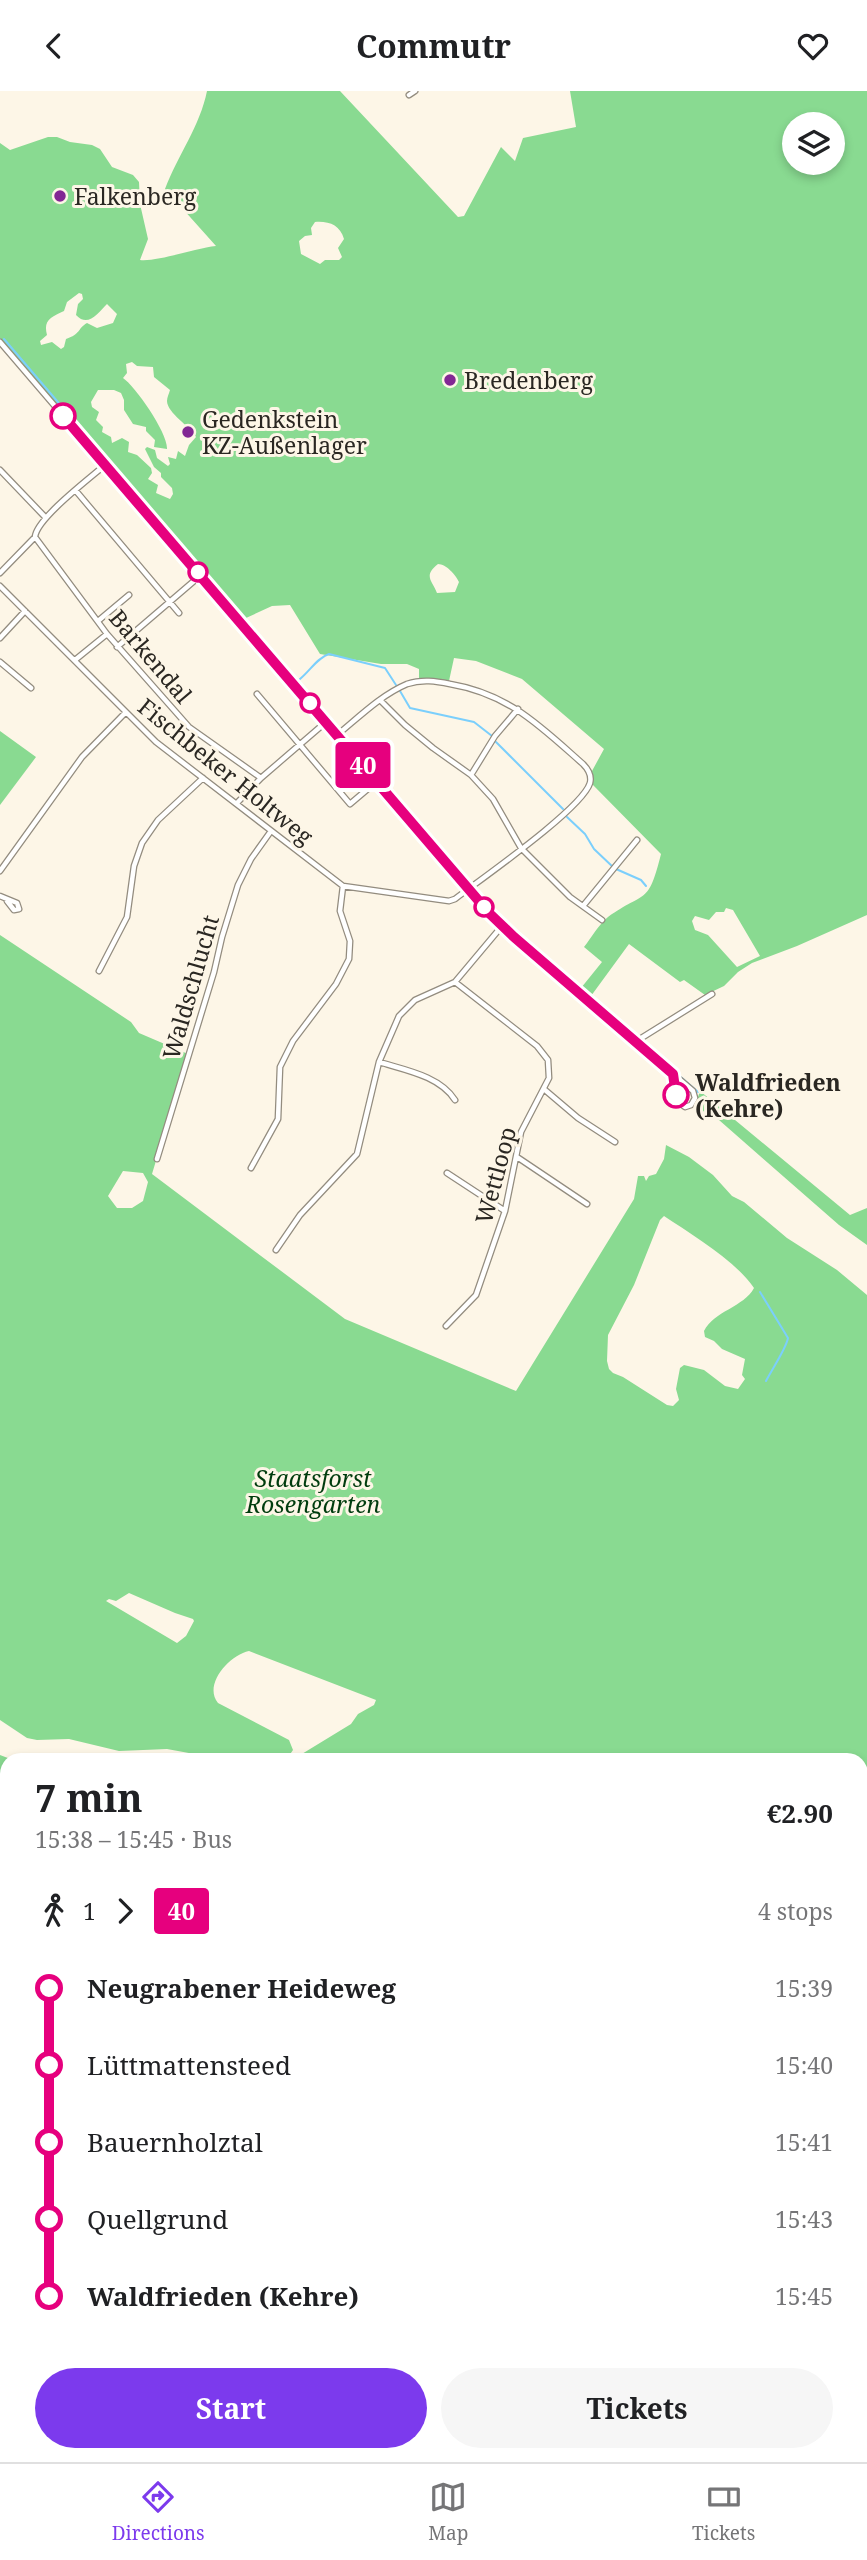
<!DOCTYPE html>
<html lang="en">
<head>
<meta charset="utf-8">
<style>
	body { margin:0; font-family:"Noto Serif",serif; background:#f6f6f6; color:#202124; height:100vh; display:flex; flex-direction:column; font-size:26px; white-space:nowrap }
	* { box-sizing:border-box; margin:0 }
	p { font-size:23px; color:#757577 }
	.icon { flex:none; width:38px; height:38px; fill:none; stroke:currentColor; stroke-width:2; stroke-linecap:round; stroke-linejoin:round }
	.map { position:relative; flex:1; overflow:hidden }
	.drawer { position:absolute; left:0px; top:1662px; width:868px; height:709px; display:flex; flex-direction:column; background:#fff; border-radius:21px 21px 0 0; box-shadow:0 4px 10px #0003 }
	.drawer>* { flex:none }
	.badge { padding:0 14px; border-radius:5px; font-size:24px; line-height:46px }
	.fabs { position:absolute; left:782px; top:21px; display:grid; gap:14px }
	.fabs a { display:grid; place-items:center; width:63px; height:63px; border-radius:50%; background:#fff; box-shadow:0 4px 10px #0003; font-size:35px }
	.map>.badge { position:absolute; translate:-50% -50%; box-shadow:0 0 0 4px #fff }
	.legs { display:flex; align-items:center; gap:10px; height:77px; padding:0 35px; font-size:23px }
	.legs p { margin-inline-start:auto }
	.overview { display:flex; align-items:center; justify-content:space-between; height:119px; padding:0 35px }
	h1 { font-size:38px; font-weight:700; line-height:52px }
	.cta { display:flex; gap:14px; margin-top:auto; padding:14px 35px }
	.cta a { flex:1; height:80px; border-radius:42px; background:#7c3aed; color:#fff; font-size:28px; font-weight:700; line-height:80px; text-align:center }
	.cta a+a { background:#f6f6f6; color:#202124 }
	ul { padding:0 35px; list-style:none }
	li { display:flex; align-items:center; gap:24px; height:77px; font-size:26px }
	li i { display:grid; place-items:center; width:10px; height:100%; margin:0 9px; background:currentColor }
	li i::after { content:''; width:18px; height:18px; margin:-9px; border:5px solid; border-radius:50%; background:#fff }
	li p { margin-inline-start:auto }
	li:first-child i { background:linear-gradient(#0000 50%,currentColor 0) }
	li:last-child i { background:linear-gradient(currentColor 50%,#0000 0) }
	header { display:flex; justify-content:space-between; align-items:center; height:91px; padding:0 35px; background:#fff; font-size:32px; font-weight:700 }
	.dock { display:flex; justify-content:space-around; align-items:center; height:98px; border-top:2px solid #e0e0e0; background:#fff; font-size:19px; color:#757577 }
	.dock a { display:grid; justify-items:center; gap:4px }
	.dock .selected { color:#7c3aed }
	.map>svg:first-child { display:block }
</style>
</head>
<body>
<header><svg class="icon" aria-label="back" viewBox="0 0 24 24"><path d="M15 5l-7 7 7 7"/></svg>Commutr<svg class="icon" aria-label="heart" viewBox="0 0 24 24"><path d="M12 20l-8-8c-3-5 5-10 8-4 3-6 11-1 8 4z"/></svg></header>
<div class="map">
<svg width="867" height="2371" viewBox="0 0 867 2371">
	<rect width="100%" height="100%" fill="#fdf6e7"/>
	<path fill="#89da91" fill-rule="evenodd" d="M207,0H340L458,126L464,125L501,56L515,70L523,47L576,36L570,0H867V824L797,855L752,872L738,881L724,895L705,904L684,889L680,891L629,853L591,905L581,897L602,871L584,856C591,847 599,833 608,826C646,799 648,815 661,763L593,694L592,680L604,658L522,588L476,570L454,567L449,590L419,587V578L407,573H381L320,563L290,514L272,515L246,527L232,513L230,515L64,323L66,320L60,313L57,314L0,247V52L10,59L48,46H57L70,51L92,54L100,58L112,76L133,84L139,91L140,113L148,148L140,169C157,171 196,157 216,155L165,98C178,64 200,35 207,0ZM794,33H833V72H794ZM315,131C329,130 340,134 344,148L338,157L342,166L339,169H325L320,173L301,163L299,150L305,145L312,144L311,137ZM79,202L82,203L83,208L78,213L76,224C88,237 98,222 107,213L117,223L113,232L97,237L87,232C77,238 81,243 66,248L64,256L61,258L52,251L41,254L40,250L47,244C43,229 51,226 64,220L67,211ZM132,271L137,275L153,276L154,286L170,299C169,303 167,306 167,310C167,322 191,336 196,346L189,354L185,365L178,360L176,368L168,366L170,373L168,375L157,367L155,359L147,356L145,358L154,376L161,382V386L172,397L173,403L170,408L156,402L158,394L148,388L152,382L151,377L137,364L128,361L129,351L122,347L112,352L111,346L102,341L103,336L96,329L99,321L92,316L91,311L98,299H114L121,302L124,309V319L133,333L146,336V340L155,349L154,356L167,358C168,342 135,295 123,287L127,282L126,273ZM438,473C446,473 456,484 459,491L455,501L437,502C432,489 423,485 438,473ZM726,817L733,819L760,865L737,876L708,844L695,839L692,830L695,825L709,829L716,821H724Z
		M0,640L36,666L0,714Z
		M0,844L131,931L139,942L188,963L152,1083L345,1228L516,1300L634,1108L638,1085H644L646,1090L649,1085L656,1083L664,1068L666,1054L689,1066L713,1084L732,1105L744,1111L787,1147L837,1179L867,1204V2371H112L108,2364H861V1670L292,1669L351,1633L358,1623L374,1614L376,1609L249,1560C229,1564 203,1594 218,1612L289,1649L293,1659L286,1669H227L167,1658L119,1660L69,1648L37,1649L27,1647L0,1629ZM123,1080L143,1082L148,1091L143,1110L132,1117H117L108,1105ZM664,1125C691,1143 736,1170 754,1197C744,1216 714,1220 704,1240L705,1246L714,1250L722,1258L745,1268L742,1284L745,1288L738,1298L725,1295L704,1279L684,1274L680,1277L676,1298L679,1309L673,1315L667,1314L623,1286L613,1282L609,1278L607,1270L608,1244L634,1194L660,1129ZM129,1502L175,1522L193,1528L194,1530L186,1545L177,1552L106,1510L109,1508L116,1510Z
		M700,1000L850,1124L867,1117V1154L839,1134L719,1029L703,1020L696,1012Z
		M0,1664L13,1669L7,1670V1814L0,1810Z
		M0,1861H7V2259L0,2256Z"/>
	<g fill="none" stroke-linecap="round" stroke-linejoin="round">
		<path stroke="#7bcffc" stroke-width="2" d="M4,248L116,379
			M117,380L230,513
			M242,527L335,636
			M300,588C310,580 317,567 329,563L385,577L396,594
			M400,600L410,617L474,631L492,645
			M345,648L466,789
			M496,651L563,718
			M567,726L585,743L594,758L614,777
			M616,778L641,789L646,795
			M477,802L489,817
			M500,829L632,943
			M644,954L698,1001
			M760,1201L788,1247C786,1258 772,1278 766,1290
			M861,1883L867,1880"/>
		<defs>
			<path id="minor" d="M409,4L415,0
				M0,251L490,823L514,846L693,1000L695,1007L691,1014L685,1016L678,1011L673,983
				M0,379L46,427
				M76,400L179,522
				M35,446L107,543L189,636L261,687
				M0,482L35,446C36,428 90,387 105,374
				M0,495L156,651L343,795L449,810L455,808C481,788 582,718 590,692C592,684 588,678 583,673C540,635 509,603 450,593C436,590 422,588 407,593C381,604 359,626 337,644
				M98,530L129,504
				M0,547L25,520
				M117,556L201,484
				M75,569L107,543
				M0,571L31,597
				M257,603L350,713L376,691
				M380,609L405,634L433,657L471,684L493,708L521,757L570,806L602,829
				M471,684L495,645L518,618
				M237,712L261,687L326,631
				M0,780L82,666L125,622
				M0,805L17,812L19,818L14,819L7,810
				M583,815L637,749
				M99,880L127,826L134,775L142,752L158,729L203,687
				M635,951L712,903
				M379,971C405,979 440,985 455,1009
				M545,999L578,1027L615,1051
				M517,1066L587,1113
				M157,1068L214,881L222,846L238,794L251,768L271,740
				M251,1077L278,1028L280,976L293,950L336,893L349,868L350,850L340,820L343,795
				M447,1082L505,1120
				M276,1159L300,1124L357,1063L379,971L399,925L415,909L455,891L502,835
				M446,1235L476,1204L505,1120L521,1041L549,987L548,969L537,955L455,891
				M531,2364L536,2371
				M16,2371L20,2364"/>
		</defs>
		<use href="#minor" stroke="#938c7f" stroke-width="7"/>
		<use href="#minor" stroke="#fff" stroke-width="4.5"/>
	</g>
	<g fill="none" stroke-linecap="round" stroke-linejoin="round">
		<defs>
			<path id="line-1" d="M63,325L490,823L514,846L673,983L676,1004"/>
		</defs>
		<use href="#line-1" stroke="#fff" stroke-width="16"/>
		<use href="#line-1" stroke="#e6007e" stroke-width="10"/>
	</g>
	<g fill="#822794" stroke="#fdf6e7" stroke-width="2.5">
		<circle cx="60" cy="105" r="7"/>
		<circle cx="450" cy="289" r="7"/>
		<circle cx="188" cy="341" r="7"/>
	</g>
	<g fill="#fff" stroke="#e6007e" stroke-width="3.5">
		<circle cx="63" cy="325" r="12"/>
		<circle cx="198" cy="481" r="9"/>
		<circle cx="310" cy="612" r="9"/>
		<circle cx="484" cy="816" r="9"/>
		<circle cx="676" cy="1004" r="12"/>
	</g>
	<g text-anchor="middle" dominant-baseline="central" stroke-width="6" stroke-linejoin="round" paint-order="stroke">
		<g font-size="23" fill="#2a2722" stroke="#fdf6e7" text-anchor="start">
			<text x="74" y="105">Falkenberg</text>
			<text x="464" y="289">Bredenberg</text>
			<text x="202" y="328">Gedenkstein<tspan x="202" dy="26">KZ-Außenlager</tspan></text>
		</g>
		<g font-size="23" fill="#2a2722" stroke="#fdf6e7">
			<text transform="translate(151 565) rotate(50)">Barkendal</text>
			<text transform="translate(226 680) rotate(39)">Fischbeker Holtweg</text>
			<text transform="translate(190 896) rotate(-74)">Waldschlucht</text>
			<text transform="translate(495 1084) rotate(-75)">Wettloop</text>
		</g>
		<g font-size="23" font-weight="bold" fill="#2a2722" stroke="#fdf6e7" text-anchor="start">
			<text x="695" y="991">Waldfrieden<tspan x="695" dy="26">(Kehre)</tspan></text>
		</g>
		<g font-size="23" font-style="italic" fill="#003c0e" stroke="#fdf6e7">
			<text x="313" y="1387">Staatsforst<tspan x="313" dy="26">Rosengarten</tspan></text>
		</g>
	</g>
</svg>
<div class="fabs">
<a><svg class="icon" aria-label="layers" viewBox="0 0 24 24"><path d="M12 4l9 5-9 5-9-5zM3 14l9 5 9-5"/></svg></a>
</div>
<b class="badge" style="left:363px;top:674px;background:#e6007e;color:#fff">40</b>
<section class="drawer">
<div class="overview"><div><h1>7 min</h1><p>15:38 – 15:45 · Bus</p></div><b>€2.90</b></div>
<div class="legs"><svg class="icon" aria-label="walk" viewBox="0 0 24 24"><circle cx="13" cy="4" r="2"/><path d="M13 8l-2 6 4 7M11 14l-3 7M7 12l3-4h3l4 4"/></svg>1<svg class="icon" aria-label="forward" viewBox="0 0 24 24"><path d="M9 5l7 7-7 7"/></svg><b class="badge" style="background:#e6007e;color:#fff">40</b><p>4 stops</p></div>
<ul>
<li><i style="color:#e6007e"></i><b>Neugrabener Heideweg</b><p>15:39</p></li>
<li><i style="color:#e6007e"></i><span>Lüttmattensteed</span><p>15:40</p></li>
<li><i style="color:#e6007e"></i><span>Bauernholztal</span><p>15:41</p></li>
<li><i style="color:#e6007e"></i><span>Quellgrund</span><p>15:43</p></li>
<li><i style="color:#e6007e"></i><b>Waldfrieden (Kehre)</b><p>15:45</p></li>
</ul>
<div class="cta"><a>Start</a><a>Tickets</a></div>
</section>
</div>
<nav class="dock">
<a class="selected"><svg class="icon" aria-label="directions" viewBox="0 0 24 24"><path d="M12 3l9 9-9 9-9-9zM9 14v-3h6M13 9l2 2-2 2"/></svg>Directions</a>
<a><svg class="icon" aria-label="map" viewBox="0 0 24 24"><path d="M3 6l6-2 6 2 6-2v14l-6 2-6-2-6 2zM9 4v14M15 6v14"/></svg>Map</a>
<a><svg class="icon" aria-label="tickets" viewBox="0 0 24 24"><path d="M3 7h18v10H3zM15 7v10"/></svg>Tickets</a>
</nav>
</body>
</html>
